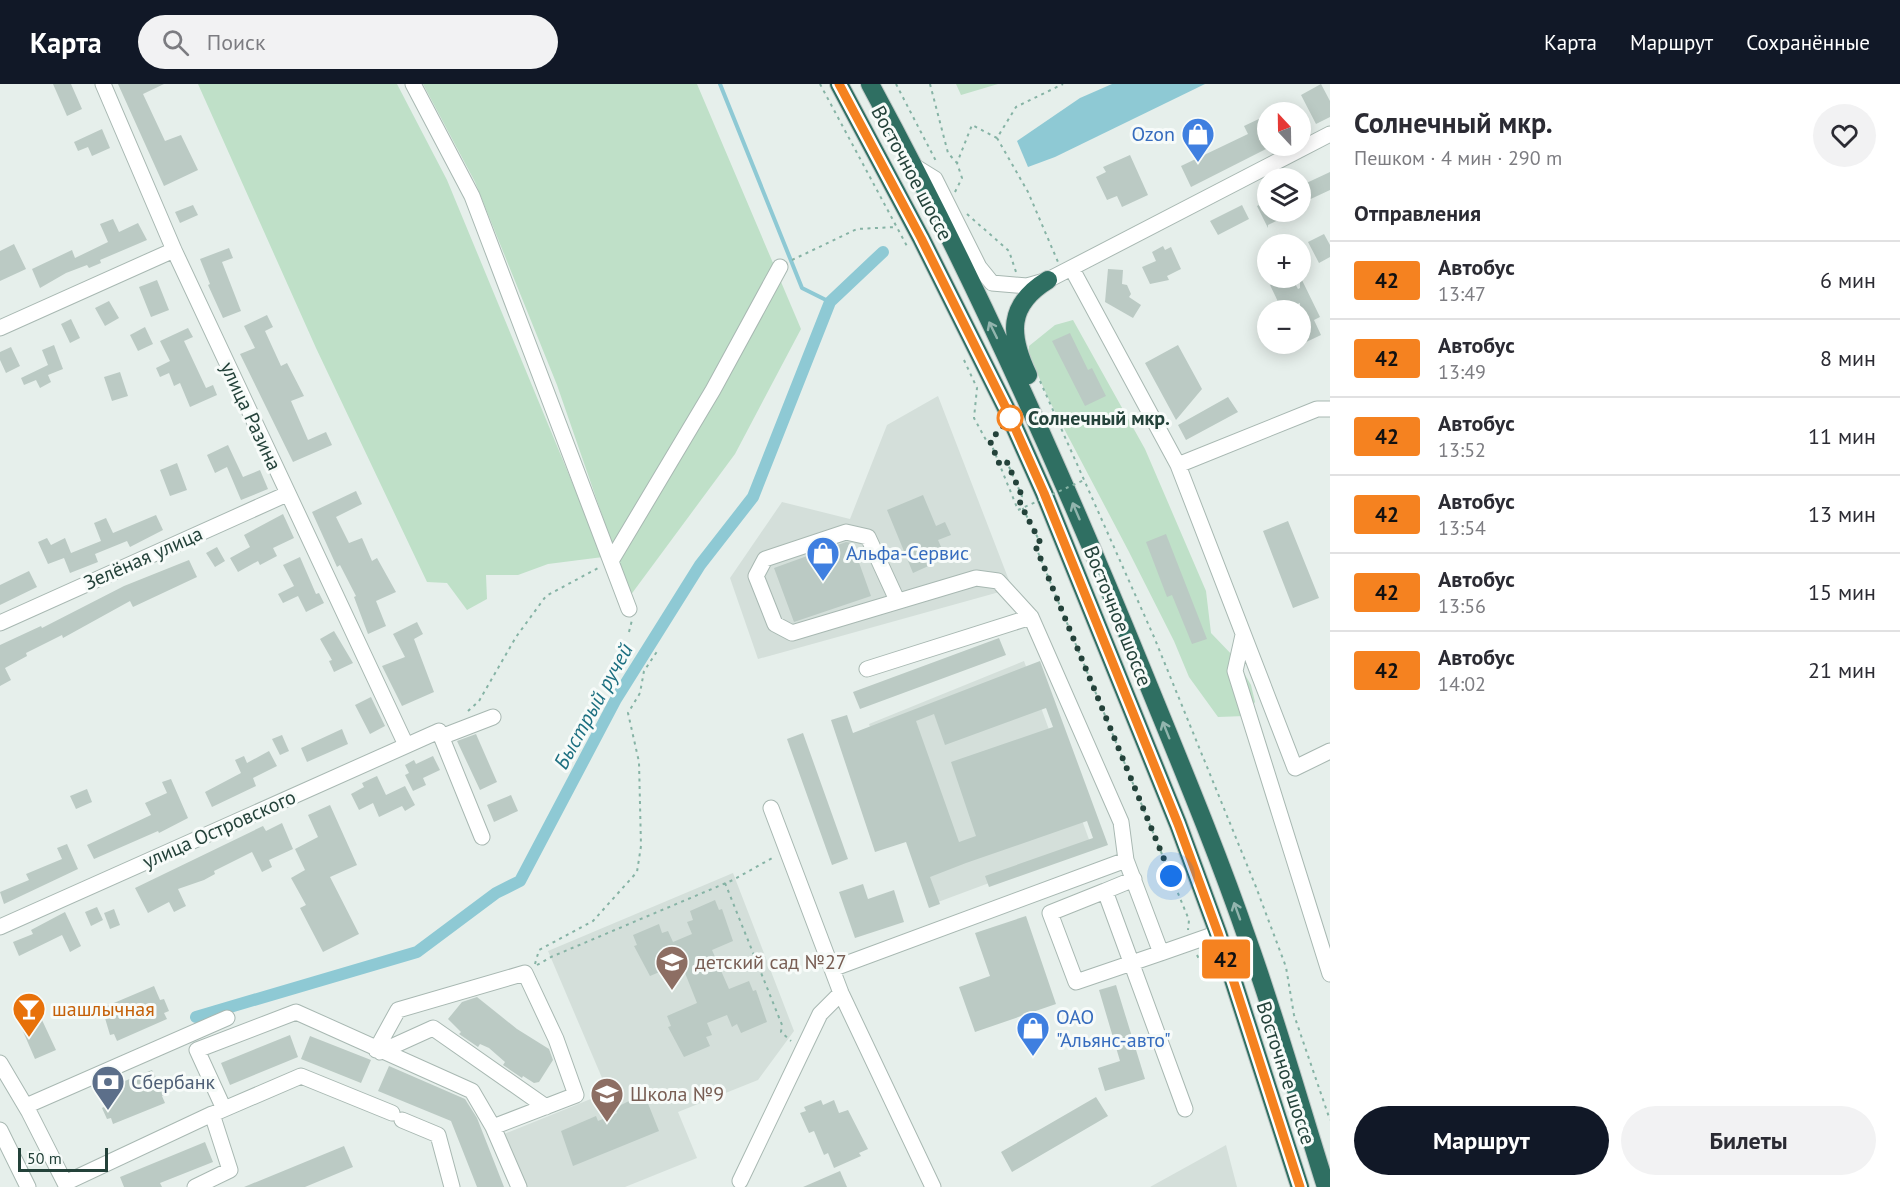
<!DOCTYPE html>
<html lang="ru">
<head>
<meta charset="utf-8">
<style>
	body { margin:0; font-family:"PT Sans",sans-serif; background:#f2f2f3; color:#2b2b33; height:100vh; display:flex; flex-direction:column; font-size:22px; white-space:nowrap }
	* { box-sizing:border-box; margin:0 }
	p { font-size:20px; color:#7c7c81 }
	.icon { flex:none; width:33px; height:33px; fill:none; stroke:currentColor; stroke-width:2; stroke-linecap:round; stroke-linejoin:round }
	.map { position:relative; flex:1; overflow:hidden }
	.panel { display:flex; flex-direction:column; background:#fff; width:570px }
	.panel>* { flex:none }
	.badge { padding:0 12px; border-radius:4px; font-size:21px; line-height:39px }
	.needle { width:39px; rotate:338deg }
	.fabs { position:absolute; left:1257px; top:18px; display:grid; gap:12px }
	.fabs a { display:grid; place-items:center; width:54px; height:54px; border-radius:50%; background:#fff; box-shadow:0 3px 15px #0003; font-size:30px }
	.scale { position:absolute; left:18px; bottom:15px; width:90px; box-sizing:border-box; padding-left:6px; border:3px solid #24423a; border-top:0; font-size:16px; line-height:21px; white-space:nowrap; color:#24423a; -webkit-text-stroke:4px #f7fbf9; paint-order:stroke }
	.you { position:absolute; width:30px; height:30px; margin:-15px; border:4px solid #fff; border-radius:50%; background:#1a73e8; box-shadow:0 0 0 9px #1a73e833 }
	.map>.badge { position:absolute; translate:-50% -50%; box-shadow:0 0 0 3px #fff }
	h2 { padding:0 24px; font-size:22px; line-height:54px }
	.round { display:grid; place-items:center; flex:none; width:63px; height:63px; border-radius:32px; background:#f2f2f3 }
	.overview { display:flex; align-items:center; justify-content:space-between; height:102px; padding:0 24px }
	h1 { font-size:28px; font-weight:700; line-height:45px }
	.button { display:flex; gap:12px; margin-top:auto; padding:12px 24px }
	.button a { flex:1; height:69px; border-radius:36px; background:#111827; color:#fff; font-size:24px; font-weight:700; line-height:69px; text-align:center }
	.button a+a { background:#f2f2f3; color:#2b2b33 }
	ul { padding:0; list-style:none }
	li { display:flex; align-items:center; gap:18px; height:78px; padding:0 24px; border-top:2px solid #e1e1e2 }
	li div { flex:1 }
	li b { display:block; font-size:22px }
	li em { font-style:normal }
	li .badge { min-width:66px; font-weight:700; text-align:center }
	header { display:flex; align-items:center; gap:36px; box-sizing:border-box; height:84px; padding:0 30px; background:#111827; color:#fff }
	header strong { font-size:28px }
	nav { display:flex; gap:33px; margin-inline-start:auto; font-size:21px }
	.search { width:420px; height:54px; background:#f2f2f3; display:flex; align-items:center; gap:15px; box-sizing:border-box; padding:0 21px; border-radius:33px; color:#7c7c81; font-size:22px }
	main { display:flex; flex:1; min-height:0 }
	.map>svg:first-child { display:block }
</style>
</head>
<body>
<header>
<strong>Карта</strong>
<div class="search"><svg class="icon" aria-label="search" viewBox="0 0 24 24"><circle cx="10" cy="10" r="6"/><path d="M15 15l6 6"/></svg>Поиск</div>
<nav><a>Карта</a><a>Маршрут</a><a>Сохранённые</a></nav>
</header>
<main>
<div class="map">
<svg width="1330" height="1103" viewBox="0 0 1330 1103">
	<rect width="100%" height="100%" fill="#e6efeb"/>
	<path fill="#d4dfda" d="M938,312L1010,499L1003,507L758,575L730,494L782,418L850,435L887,341Z
		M1024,577L1091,761L930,821L869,640Z
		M733,789L794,947L758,996L678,1028L697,1074L625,1103H525L504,1050L608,1008L548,867Z
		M1226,1061L1237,1103H1150Z"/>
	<path fill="#bfe0c8" d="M198,0H397L447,96L603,473L548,480L518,491H486L487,515L467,526L447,499L427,498L316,264Z
		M423,0H697L801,245L735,370L630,512L557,301L475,98Z
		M956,0H998L961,11Z
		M1073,236L1145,365L1206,507L1211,549L1235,574L1251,601L1255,618L1245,632L1218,633L1189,593L1174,557L1128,466L1050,318L1029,271V262L1055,241Z"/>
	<path fill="#8ec9d4" d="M1112,0H1205L1055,73L1028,83L1017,57L1080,14Z"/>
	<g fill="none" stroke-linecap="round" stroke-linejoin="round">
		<path stroke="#8ec9d4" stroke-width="4" d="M720,0L802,204L830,218"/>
		<path stroke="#8ec9d4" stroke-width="12" d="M196,933L417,868L496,809L520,797L616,615L700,481L753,413L830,218L883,168"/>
	</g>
	<path fill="#bbcac4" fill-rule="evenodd" d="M53,0H71L82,25L67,32Z
		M118,0H164L143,10L165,57L181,51L198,86L164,102Z
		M1321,0L1330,17V33L1316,40L1301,11Z
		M1263,33L1268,43V64L1191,103L1181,82L1248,50L1244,42Z
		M102,45L110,64L92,72L88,63L78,67L74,58Z
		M1130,71L1148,111L1122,123L1117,112L1107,116L1096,93L1106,88L1103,83Z
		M1330,88V106L1300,120V102Z
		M1268,116V128H1295L1268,141V144L1257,122Z
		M193,121L198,131L180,139L175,128Z
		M1242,121L1249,135L1218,151L1210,137Z
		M113,135L119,148L138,139L147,156L100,176L101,179L89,184L87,181L66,189L40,204L32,185L72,166L75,174L108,158L100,140Z
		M1324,150L1330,161V173L1319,179L1308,158Z
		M14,160L26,185L0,197V167Z
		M1163,162L1165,166L1171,163L1181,185L1167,192L1169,196L1150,200L1142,183L1156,177L1152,168Z
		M229,164L233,174L222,178L241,227L223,234L208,201L210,200L200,175Z
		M1108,185L1123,186L1122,200L1127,201L1131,210L1129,213L1141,221L1133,234L1105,218Z
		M1300,192L1320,233L1314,236L1321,251L1300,261V219L1282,226L1270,201L1292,194L1298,205L1300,204Z
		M157,196L169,226L151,233L139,203Z
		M109,217L119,234L105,242L95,224Z
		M267,231L273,243L265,247L281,282L287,279L304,312L291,317L308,356L326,348L332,361L293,378L240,270L255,264L244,242Z
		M71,235L80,254L70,259L61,240Z
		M145,243L153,260L138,267L130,251Z
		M188,244L193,253L184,257L206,304L213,301L217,311L190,323L180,299L174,302L169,289L160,293L156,284L170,277L160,257Z
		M1070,249L1088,286L1092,284L1106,312L1085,322L1052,257Z
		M54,261L63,285L48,291L51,298L40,304L36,296L24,301L21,294L48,281L42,266Z
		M1178,261L1202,305L1176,336L1145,279Z
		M11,263L20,282L6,289L0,276V268Z
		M120,288L128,312L112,317L104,293Z
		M1228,313L1238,328L1186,356L1178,341Z
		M228,361L243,393L260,386L268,405L241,416L227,383L215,389L207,371Z
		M177,379L187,406L170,412L160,386Z
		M356,407L362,420L336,433L349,459L362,454L372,477L377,474L396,508L376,517L386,542L368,550L354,513L356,512L340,481L337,483L312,428Z
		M923,411L936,442L945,438L951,451L938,456L946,474L913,489L887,426Z
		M283,430L294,454L273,464L277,472L260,481L258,477L238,488L230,474L250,463L244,451Z
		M156,431L163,446L130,463L127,457L95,470L98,478L70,489L64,474L48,480L38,458L47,454L51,461L65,454L71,469L101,457L94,439L106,434L113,449Z
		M1288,437L1319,514L1293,524L1263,447Z
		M1166,450L1207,555L1192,560L1172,511L1167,513L1146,458Z
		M846,458L852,459L871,512L794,538L774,484Z
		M217,463L225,477L215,483L206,469Z
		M300,473L316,510L319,509L324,519L306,528L298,512L283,519L278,510L294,502L283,481Z
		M189,476L197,493L133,523L130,517L63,554L62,551L26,569L27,572L5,584L11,596L0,602V561L41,542L42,544L124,502Z
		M29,487L37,503L0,521V501Z
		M417,538L423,550L414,555L434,608L402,622L382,582L405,573L393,550Z
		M334,547L353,579L334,588L329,577L332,576L320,555Z
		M999,554L1006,571L860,625L853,608Z
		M1040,577L1108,761L989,803L985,792L1093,754L1087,737L966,779L930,793L940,820L929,824L906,758L875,768L831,636L847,631L853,649ZM1046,624L1053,643L951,678L976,752L959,758L916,637L934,630L945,661Z
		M371,613L385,642L370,650L355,621Z
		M342,645L348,660L307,678L301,664Z
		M803,649L848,775L832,781L787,655Z
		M476,650L497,698L480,706L457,657Z
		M282,651L289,667L280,671L272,655Z
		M269,667L277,682L253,694L256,702L212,723L205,708L241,689L235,676L244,672L247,679Z
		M433,672L440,686L423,694L426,701L413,707L405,691L409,689L405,681L414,676L416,680Z
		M377,692L386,711L405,702L415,721L405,727L402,722L379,733L373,719L359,726L351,710L364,703L362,699Z
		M171,695L188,734L159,749L158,747L94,775L87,761L151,731L145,719L167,709L162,698Z
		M87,705L92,718L76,725L70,712Z
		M511,711L518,727L494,738L487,721Z
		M330,721L357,781L330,793L359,850L323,868L300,824L306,821L291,794L305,786L295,765L318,753L308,731Z
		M282,739L293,765L269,776L272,783L262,788L252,768L214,787L215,790L204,796L178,805L186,822L174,828L169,818L148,829L135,804L263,742L266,747Z
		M67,760L78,785L4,820L0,808L29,796L26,790L62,775L57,764Z
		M863,800L868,815L894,806L904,838L855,854L839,808Z
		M715,816L719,826L722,825L733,857L712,866L729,905L749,897L753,907L756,906L767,938L741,949L737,940L732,943L727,931L707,939L712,951L706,953L710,962L684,973L668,943L671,942L667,932L697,919L681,879L650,892L634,862L637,861L633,851L659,840L662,849L668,847L673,858L692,850L687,838L693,836L690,827Z
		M97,823L103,836L91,842L85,828Z
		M114,825L120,841L110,845L104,829Z
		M65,828L81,862L70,868L62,851L19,872L13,858L33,850L31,846Z
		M1026,832L1056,920L975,948L959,903L990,892L975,849Z
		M1116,901L1145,995L1105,1007L1098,984L1120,977L1099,906Z
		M154,902L160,916L164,915L169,927L164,929L167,935L117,957L114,950L110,951L102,924Z
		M477,913L517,945L549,965L553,976L539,998L534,999L523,992L522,994L503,981L505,978L489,964L480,960L478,963L459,950L461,948L448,935L462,918Z
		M42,936L56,966L35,975L22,945Z
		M290,951L298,973L230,1001L221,979Z
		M310,952L371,976L361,999L301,975Z
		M389,982L465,1015L477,1034L504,1103H477L451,1037L378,1007Z
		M152,986L166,1011L162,1012L165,1019L113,1040L111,1034L107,1035L102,1024L106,1022L100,1007Z
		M1096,1013L1108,1032L1012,1088L1001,1068Z
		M635,1014L636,1017L645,1014L647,1017L659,1047L573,1082L561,1047L596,1032L598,1037L617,1029L615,1024Z
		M821,1016L823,1021L834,1016L839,1029L848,1026L868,1065L859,1069L861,1072L834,1084L828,1069L824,1071L814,1047L809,1049L800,1029L806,1027L804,1023Z
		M205,1058L213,1078L160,1099L162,1103H124L120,1093Z
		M344,1062L353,1083L305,1103H244Z
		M840,1087L847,1103H803Z"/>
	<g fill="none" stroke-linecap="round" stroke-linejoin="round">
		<defs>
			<path id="minor" d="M103,0L174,166L406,661
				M413,0L472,112L629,525
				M914,82L935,95L979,183L992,199L1027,202L1048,196L1330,50
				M1072,185L1178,381L1295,684L1330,667
				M0,244L174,166
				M1178,381L1317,325H1330
				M611,477L713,306L780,183
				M897,516L868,453L846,448L765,475L756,492L775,540L792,549L976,494L998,497L1031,533L1121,738L1126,776L1161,869L1218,849
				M0,539L287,410
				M1243,551L1235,587L1330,890
				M867,585L1031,533
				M441,653L493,633
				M771,724L841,909L933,1103
				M1134,795L1105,807L1185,1025
				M1105,807L1050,829L1076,898L1161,869
				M0,843L439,647L482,753
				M832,885L1126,776
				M376,966L398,926L525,889L556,955L576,1011L493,1043
				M380,968L433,944L546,1023
				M0,979L29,1028L67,1103
				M26,1022L227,934
				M224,1025L197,966L296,928L472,1007L493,1043L519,1103
				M215,1029L301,992L392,1029
				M402,1036L438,1051L452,1103
				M0,1046L28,1103
				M740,1097L820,930L841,909
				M65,1099L212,1030L230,1086L195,1103"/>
			<path id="highway" d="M839,0L921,154L1006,324L1044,409L1178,740L1218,849L1300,1103
				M870,0C972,188 1060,384 1141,583C1178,674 1216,764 1248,857C1277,938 1300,1021 1326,1103
				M1028,291C1009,251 1007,221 1048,196"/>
		</defs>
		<use href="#minor" stroke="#a8b8b2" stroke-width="17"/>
		<use href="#highway" stroke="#c2cac8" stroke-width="20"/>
		<path stroke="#86b3a5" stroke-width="2" stroke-dasharray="3 4.5" stroke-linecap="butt" d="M820,0L908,164
			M896,0L937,79
			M930,0L948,69L957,79
			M997,54L1028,108L1058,178
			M955,108L962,94L957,79L972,41L997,54L1016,23L1063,0
			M967,130L1009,167L1016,188
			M792,176L857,145L896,143
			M964,276L977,304L974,334L986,356L990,357L1018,426
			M1040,297L1154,553L1256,803L1286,883L1294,931L1330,1036
			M999,379L1006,376L1022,412L1020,419L1040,458L1035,461L1189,836L1188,846
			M629,548L632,536
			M468,627L479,617L516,553L546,512L600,483
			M725,799L782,941L781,948L791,957
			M1197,871L1201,879
			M535,880L539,866L593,837L637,788L641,762L639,678L628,629L640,609L644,587L658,566
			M537,881L551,873L733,796L774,773"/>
		<use href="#minor" stroke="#fff" stroke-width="15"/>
		<use href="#highway" stroke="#2f6f62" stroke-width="18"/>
		<path stroke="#86b3a5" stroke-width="2" stroke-dasharray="3 4.5" stroke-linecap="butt" d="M1018,426L1084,396"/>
	</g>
	<defs><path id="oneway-shaft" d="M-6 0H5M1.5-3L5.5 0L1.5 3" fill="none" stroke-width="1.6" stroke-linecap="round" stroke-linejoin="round" transform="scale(1.5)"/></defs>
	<g stroke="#93b5ae">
		<use href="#oneway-shaft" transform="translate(993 246) rotate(-116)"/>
		<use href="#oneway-shaft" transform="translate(1076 427) rotate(-113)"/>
		<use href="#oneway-shaft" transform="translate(1166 646) rotate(-112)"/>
		<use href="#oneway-shaft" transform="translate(1237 827) rotate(-110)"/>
	</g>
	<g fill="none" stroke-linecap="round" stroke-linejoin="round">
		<defs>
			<path id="line" d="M839,0L921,154L1006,324L1044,409L1178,740L1218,849L1300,1103"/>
		</defs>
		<use href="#line" stroke="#fff" stroke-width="14"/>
		<use href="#line" stroke="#f58220" stroke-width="9"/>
		<path stroke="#24423a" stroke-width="6" stroke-dasharray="0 10.8" d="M1010,334L990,357L999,379L1006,376L1022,412L1020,419L1040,458L1035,461L1171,792"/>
	</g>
	<defs>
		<symbol id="shop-pin" viewBox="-11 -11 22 30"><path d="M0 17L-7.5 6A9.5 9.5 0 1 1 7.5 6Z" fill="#3f7fe0" stroke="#f7fbf9"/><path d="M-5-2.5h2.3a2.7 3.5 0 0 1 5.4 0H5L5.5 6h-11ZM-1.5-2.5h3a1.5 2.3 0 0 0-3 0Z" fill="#fff"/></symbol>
		<symbol id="school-pin" viewBox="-11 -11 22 30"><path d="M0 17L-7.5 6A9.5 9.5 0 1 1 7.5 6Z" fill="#8d6e63" stroke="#f7fbf9"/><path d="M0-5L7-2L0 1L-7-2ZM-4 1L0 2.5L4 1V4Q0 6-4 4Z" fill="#fff"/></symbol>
		<symbol id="bar-pin" viewBox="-11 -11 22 30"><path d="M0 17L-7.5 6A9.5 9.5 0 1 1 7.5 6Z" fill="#e8710a" stroke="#f7fbf9"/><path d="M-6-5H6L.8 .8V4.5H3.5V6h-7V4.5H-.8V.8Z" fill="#fff"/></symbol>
		<symbol id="bank-pin" viewBox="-11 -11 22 30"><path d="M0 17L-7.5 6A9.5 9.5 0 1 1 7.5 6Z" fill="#5c6f8a" stroke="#f7fbf9"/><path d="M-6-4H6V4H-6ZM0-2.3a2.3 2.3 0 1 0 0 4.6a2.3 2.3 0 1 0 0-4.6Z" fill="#fff"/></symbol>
	</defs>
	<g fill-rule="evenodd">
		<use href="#shop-pin" x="1179" y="31" width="38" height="52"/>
		<use href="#shop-pin" x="804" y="450" width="38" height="52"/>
		<use href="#school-pin" x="653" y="859" width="38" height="52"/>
		<use href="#bar-pin" x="10" y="906" width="38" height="52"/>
		<use href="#shop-pin" x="1014" y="925" width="38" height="52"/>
		<use href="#bank-pin" x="89" y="979" width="38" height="52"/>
		<use href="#school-pin" x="588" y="991" width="38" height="52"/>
	</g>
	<circle fill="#fff" stroke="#f58220" stroke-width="3" cx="1010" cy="334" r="12"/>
	<g text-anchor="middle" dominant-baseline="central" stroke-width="6" stroke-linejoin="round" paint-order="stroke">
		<g font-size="20" fill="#366cbe" stroke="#f7fbf9" text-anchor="start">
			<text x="1175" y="50" text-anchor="end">Ozon</text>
			<text x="846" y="469">Альфа-Сервис</text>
			<text x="1056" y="933">ОАО<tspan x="1056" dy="23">"Альянс-авто"</tspan></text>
		</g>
		<g font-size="20" fill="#24423a" stroke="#f7fbf9">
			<text transform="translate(912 89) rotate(62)">Восточное шоссе</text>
			<text transform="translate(251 332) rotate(65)">улица Разина</text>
			<text transform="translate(143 474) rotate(-24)">Зелёная улица</text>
			<text transform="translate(1118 532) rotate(68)">Восточное шоссе</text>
			<text transform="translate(219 745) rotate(-24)">улица Островского</text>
			<text transform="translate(1286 989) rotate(72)">Восточное шоссе</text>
		</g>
		<g font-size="20" font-weight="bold" fill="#24423a" stroke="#f7fbf9" text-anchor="start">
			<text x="1028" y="334">Солнечный мкр.</text>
		</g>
		<g font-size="20" fill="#785e54" stroke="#f7fbf9" text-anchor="start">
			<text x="695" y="878">детский сад №27</text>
			<text x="630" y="1010">Школа №9</text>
		</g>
		<g font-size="20" fill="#c56008" stroke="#f7fbf9" text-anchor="start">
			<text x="52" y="925">шашлычная</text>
		</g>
		<g font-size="20" fill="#4e5e75" stroke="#f7fbf9" text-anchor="start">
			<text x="131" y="998">Сбербанк</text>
		</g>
		<g font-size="21" font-style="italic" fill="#1c6f80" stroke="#f7fbf9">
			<text transform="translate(593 622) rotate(-61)">Быстрый ручей</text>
		</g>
	</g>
</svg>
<div class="fabs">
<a><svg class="needle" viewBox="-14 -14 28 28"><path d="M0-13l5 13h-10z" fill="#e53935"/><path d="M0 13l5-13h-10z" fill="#7c7c81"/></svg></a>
<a><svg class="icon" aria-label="layers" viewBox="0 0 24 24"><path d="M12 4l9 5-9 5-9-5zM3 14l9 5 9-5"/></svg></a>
<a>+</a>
<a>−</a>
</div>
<div class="scale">50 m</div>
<div class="you" style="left:1171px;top:792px"></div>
<b class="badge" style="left:1226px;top:875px;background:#f58220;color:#111">42</b>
</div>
<section class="panel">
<div class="overview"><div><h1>Солнечный мкр.</h1><p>Пешком · 4 мин · 290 m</p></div><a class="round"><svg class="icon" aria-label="heart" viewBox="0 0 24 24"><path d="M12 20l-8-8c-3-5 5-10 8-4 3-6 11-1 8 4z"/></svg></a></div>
<h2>Отправления</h2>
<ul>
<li><span class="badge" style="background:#f58220;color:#111">42</span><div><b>Автобус</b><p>13:47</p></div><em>6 мин</em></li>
<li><span class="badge" style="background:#f58220;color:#111">42</span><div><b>Автобус</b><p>13:49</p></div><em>8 мин</em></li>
<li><span class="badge" style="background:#f58220;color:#111">42</span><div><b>Автобус</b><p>13:52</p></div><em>11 мин</em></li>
<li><span class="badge" style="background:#f58220;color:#111">42</span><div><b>Автобус</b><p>13:54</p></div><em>13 мин</em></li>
<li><span class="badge" style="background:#f58220;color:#111">42</span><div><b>Автобус</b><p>13:56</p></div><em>15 мин</em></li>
<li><span class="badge" style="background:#f58220;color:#111">42</span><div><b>Автобус</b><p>14:02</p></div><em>21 мин</em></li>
</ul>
<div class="button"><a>Маршрут</a><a>Билеты</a></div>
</section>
</main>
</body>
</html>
